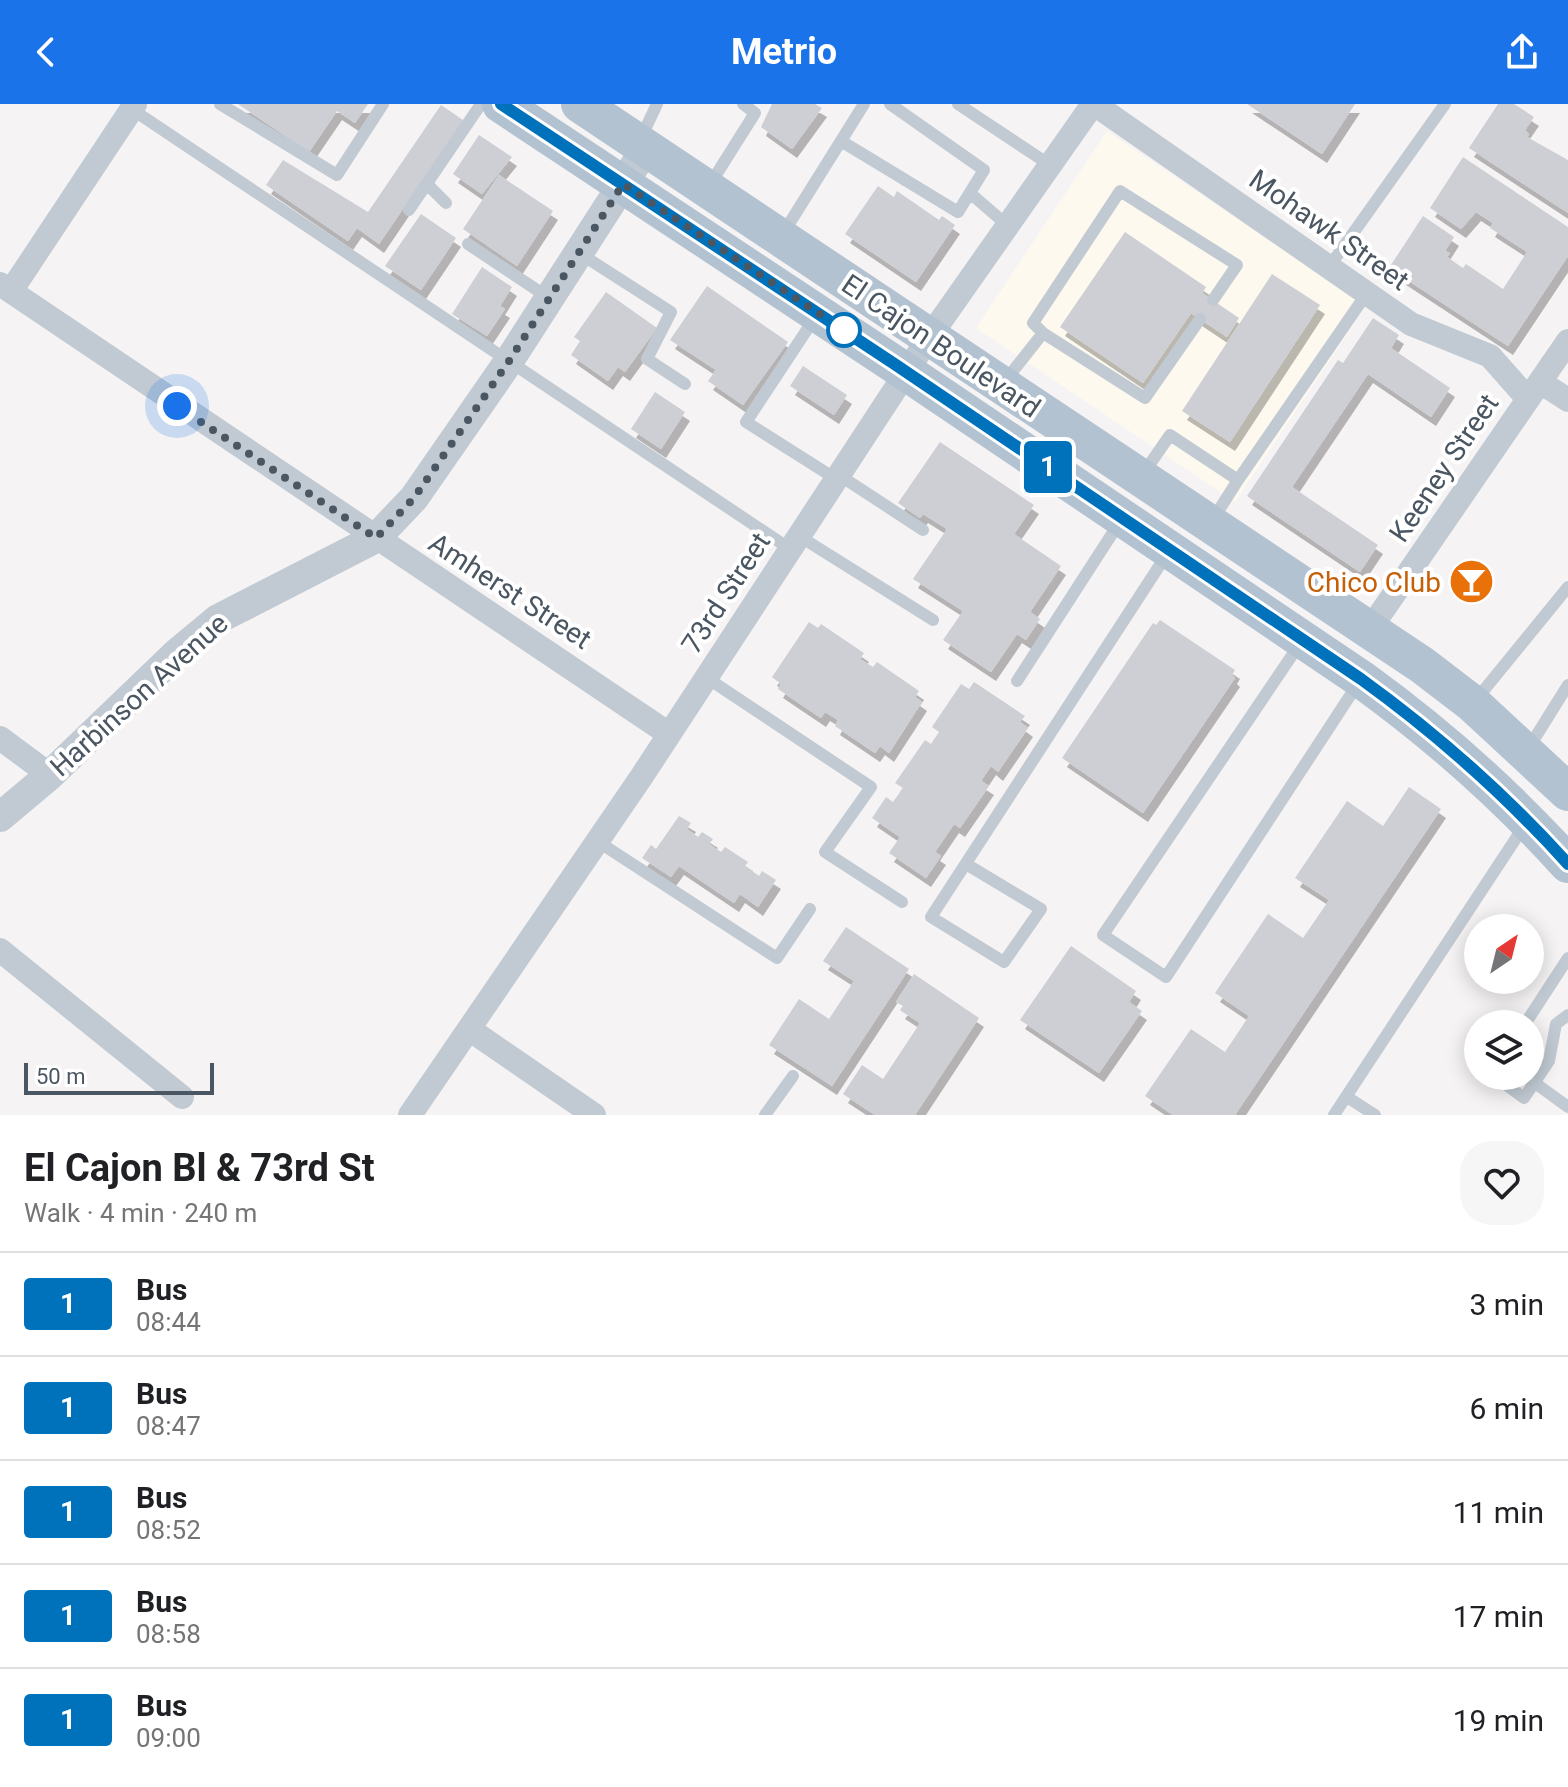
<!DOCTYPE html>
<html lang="en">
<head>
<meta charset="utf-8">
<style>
	body { margin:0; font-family:Roboto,sans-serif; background:#f6f6f6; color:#202124; height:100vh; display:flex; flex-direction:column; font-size:30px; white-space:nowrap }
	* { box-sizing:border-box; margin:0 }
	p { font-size:26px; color:#757577 }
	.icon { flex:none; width:44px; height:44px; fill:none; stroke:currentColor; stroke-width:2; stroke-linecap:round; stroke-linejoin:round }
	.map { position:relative; height:1011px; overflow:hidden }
	.details { display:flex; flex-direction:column; background:#fff; flex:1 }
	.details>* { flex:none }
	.badge { padding:0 16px; border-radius:6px; font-size:28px; line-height:52px }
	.needle { width:52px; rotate:35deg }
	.buttons { position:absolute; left:1464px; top:810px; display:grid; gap:16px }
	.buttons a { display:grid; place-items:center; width:80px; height:80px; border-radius:50%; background:#fff; box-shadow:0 4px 20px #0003; font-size:40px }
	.scale { position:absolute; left:24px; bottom:20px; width:190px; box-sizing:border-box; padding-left:8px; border:4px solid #4a5661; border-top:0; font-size:22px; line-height:28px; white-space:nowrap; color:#4a5661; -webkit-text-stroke:6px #fff; paint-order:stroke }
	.you { position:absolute; width:40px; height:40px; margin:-20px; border:6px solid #fff; border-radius:50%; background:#1a73e8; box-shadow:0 0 0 12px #1a73e833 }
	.map>.badge { position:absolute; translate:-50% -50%; box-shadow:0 0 0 4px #fff }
	.round { display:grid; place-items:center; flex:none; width:84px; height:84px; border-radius:32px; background:#f6f6f6 }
	.headline { display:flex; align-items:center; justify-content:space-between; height:136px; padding:0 24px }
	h1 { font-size:38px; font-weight:700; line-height:60px }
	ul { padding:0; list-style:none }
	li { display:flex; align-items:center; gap:24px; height:104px; padding:0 24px; border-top:2px solid #e0e0e0 }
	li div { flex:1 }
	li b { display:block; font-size:30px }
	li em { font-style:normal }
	li .badge { min-width:88px; font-weight:700; text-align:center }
	header { display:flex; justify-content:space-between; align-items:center; height:104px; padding:0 24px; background:#1a73e8; color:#fff; font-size:36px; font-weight:700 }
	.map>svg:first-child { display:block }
</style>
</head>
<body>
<header><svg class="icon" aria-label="back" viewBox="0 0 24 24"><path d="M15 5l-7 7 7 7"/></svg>Metrio<svg class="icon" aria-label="share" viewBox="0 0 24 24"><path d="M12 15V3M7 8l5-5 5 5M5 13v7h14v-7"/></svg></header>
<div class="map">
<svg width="1568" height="1011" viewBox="0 0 1568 1011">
	<defs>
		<filter id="shadow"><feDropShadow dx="5" dy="9" stdDeviation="0" flood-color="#0004"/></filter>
	</defs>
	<rect width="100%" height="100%" fill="#f5f3f3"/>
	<path fill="#fdf9ef" d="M1107,27L1366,202L1235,398L976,224Z"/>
	<path fill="#cdcfd5" filter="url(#shadow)" d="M238,0H368L355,19L337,7L309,48Z
		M772,0H815L822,4L792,45L761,23Z
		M1247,0H1355L1322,50Z
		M1498,0H1514L1534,13L1525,26L1529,30L1527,33L1568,56V109L1469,44Z
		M441,1L463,16L379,140L357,124L348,137L266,81L283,56L368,108Z
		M479,31L512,53L482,90L453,70Z
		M1463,53L1568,123V152L1508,242L1389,164L1423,112L1454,133L1445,147L1450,149L1447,153L1463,164L1466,160L1503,185L1527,148L1490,124L1493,119L1476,108L1461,125L1430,104Z
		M499,71L553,107L517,162L463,125Z
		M878,82L894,93L897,87L939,116L942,112L955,121L916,178L845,130Z
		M421,110L456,134L421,186L385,162Z
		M1125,128L1206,183L1202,189L1239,214L1227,233L1191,209L1143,279L1060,223Z
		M482,163L512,183L500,202L505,205L487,232L452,210Z
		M1272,170L1320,201L1230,338L1182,307Z
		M707,182L788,238L743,301L708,277L716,266L670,236Z
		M606,188L657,224L625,268L618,263L608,277L571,251L580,237L574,233Z
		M1373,214L1399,231L1391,244L1450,284L1431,313L1368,270L1292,383L1378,441L1360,468L1247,392L1338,256L1343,259Z
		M803,262L847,291L834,311L790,282Z
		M655,288L685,308L661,345L631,325Z
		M940,338L1034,401L1014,430L1061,462L1030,508L1040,515L1026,536L1017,530L991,568L943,536L963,507L913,475L947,425L923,410L920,414L898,399Z
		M1160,516L1235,566L1232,571L1235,574L1143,709L1062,654L1153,519L1156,521Z
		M809,518L818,524L821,520L864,549L860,555L873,563L877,558L919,587L915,593L922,598L889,649L880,642L875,649L835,622L838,616L825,608L821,614L778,585L781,580L772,573Z
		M974,578L1025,612L1020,618L1028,624L998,668L991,662L981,677L989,682L960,724L954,720L935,748L941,752L926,774L889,749L900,733L872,714L886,693L893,698L903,684L895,679L925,636L931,640L939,628L932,623L961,580L969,585Z
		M1409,683L1441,705L1235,1011H1173L1145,992L1191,925L1225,948L1249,912L1215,889L1268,810L1303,834L1329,796L1295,774L1347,697L1383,722Z
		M679,712L691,719L687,725L698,733L702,728L713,735L709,740L721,748L725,743L748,758L745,762L759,772L762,767L776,776L758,803L740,790L734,799L679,762L671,773L642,754L651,741L656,745Z
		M846,823L909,865L832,982L769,941L799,895L829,915L854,877L823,857Z
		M1071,842L1136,887L1129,898L1142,907L1099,969L1020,916Z
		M914,870L979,914L915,1011H875L843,990L862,961L883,975L920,919L900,906L903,902L896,898Z"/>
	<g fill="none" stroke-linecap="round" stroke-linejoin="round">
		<path stroke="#c1cad2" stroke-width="12" d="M220,0L337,71L383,0
			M958,0L1050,61
			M130,4L790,445
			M640,36L657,0
			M841,37L958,108L984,66L890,0
			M427,80L446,99
			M709,82L755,9L743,0
			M970,89L1007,121
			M409,106L481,0
			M784,128L864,0
			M468,140L549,194
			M579,149L671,208L647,255L685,280
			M1329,163L1445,0
			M816,212L746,318L836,375
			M1043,229L1033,219L1120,87L1237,161L1213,196
			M1005,277L1043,229L1145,294L1200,215
			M1143,370L1170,331L1238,376L1367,189
			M839,371L923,426
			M1212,417L1238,376
			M799,432L933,516
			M1301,538L1103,831L1166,873L1359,578
			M707,574L871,683L825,748L902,798
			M1017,577L1121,416
			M1475,597L1568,483
			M1528,645L1568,581
			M597,737L777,854L810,805
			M966,760L1041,805L1004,858L931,813L1167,450
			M1525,920L1568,854
			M1494,972L1524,994L1549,957L1556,920L1568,911
			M1535,979L1568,1003
			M1347,993L1375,1011
			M765,1011L793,972
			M1334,1011L1526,719"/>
		<path stroke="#c1cad2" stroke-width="24" d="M1094,0L1411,220L1490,252L1528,295
			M0,180L669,630
			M11,187L135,0
			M1540,278L1568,296
			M1370,525L1568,237
			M0,634L50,671
			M0,846L182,993
			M469,925L594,1011
			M410,1011L642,672L928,235L1093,0"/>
		<path stroke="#c1cad2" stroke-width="30" d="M0,713L50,671L177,549L218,515L376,434L414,394L509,257L646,44"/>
		<path stroke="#b3c2d1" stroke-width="38" d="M501,0L906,268L1361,575C1437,630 1505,690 1568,760
			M580,0L1422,561L1473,600L1568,688"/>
	</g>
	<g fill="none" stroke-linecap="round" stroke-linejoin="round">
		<defs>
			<path id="line" d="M501,0L893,259L1361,575C1437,630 1505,690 1568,760"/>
		</defs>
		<use href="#line" stroke="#fff" stroke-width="18"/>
		<use href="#line" stroke="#0072bc" stroke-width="12"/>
		<path stroke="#4a5661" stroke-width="8" stroke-dasharray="0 14.4" d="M177,302L376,434L414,394L509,257L623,80L844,226"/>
	</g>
	<defs>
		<symbol id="bar-disc" viewBox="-11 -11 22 22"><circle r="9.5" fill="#e8710a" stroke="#fff"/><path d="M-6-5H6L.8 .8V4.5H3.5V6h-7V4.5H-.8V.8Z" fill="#fff"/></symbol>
	</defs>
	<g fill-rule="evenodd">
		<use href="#bar-disc" x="1446" y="452" width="51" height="51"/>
	</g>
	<circle fill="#fff" stroke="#0072bc" stroke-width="4" cx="844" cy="226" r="16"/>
	<g text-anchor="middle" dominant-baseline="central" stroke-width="8" stroke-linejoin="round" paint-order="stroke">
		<g font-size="28" fill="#4a5661" stroke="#fff">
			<text transform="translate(1329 126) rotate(35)">Mohawk Street</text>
			<text transform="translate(941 242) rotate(34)">El Cajon Boulevard</text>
			<text transform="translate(1444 364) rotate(-56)">Keeney Street</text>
			<text transform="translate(510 487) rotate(33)">Amherst Street</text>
			<text transform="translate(726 489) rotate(-57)">73rd Street</text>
			<text transform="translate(139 591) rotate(-42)">Harbinson Avenue</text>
		</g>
		<g font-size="28" fill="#c56008" stroke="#fff" text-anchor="end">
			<text x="1441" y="478">Chico Club</text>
		</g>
	</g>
</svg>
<div class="buttons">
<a><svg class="needle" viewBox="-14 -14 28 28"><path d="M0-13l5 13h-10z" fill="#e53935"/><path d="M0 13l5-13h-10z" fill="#757577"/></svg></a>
<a><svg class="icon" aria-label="layers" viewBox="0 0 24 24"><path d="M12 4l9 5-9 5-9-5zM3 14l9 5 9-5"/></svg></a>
</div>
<div class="scale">50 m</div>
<div class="you" style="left:177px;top:302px"></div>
<b class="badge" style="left:1048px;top:363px;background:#0072bc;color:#fff">1</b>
</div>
<section class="details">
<div class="headline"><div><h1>El Cajon Bl &amp; 73rd St</h1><p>Walk · 4 min · 240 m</p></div><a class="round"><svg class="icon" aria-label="heart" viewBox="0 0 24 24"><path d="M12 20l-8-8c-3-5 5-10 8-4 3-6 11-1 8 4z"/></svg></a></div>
<ul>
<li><span class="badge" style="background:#0072bc;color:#fff">1</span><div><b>Bus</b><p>08:44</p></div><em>3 min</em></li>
<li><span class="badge" style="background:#0072bc;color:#fff">1</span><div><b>Bus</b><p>08:47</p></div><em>6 min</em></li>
<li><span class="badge" style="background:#0072bc;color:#fff">1</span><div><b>Bus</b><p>08:52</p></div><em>11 min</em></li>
<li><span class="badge" style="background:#0072bc;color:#fff">1</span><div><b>Bus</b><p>08:58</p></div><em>17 min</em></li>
<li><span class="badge" style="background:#0072bc;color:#fff">1</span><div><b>Bus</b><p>09:00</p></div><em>19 min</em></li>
</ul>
</section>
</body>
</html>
